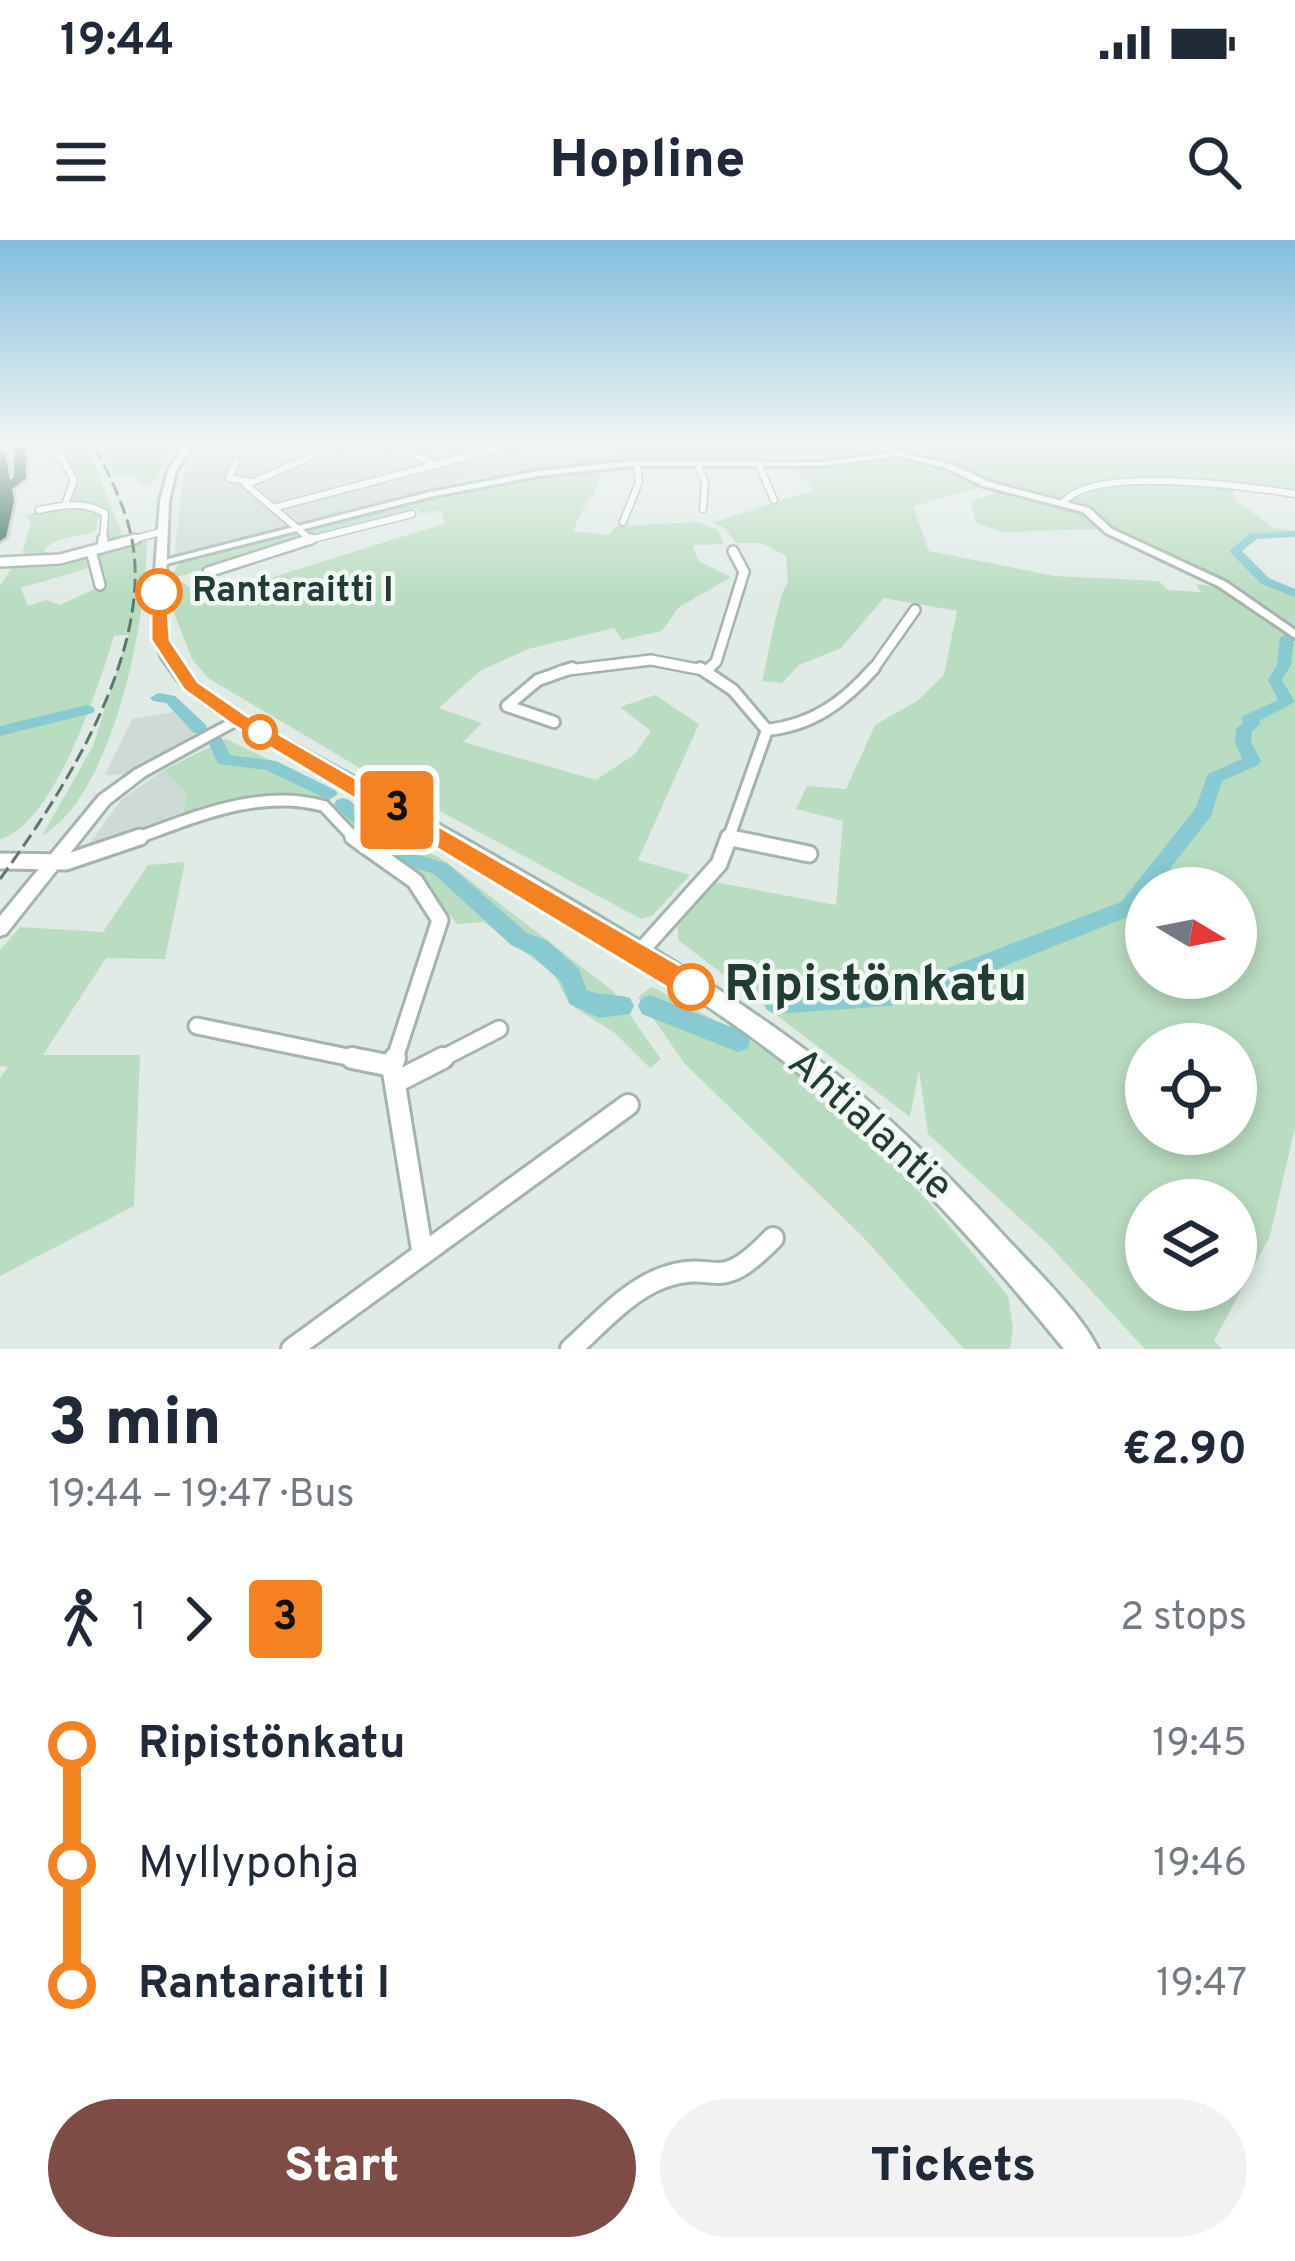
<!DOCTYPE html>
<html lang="en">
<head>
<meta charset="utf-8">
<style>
	body { margin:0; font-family:Overpass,sans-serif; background:#f2f2f3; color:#1f2937; height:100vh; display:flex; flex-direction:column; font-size:45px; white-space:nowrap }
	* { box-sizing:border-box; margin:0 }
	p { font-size:39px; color:#747a83 }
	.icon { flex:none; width:66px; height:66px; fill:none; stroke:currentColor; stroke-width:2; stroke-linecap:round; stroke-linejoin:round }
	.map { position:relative; height:1109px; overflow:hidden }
	.details { display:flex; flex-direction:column; background:#fff; flex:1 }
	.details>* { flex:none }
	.badge { padding:0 24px; border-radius:9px; font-size:42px; line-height:78px }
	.needle { width:78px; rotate:100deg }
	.fabs { position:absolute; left:1125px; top:627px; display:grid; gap:24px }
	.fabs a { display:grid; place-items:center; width:132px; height:132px; border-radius:50%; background:#fff; box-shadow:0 6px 18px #0003; font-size:60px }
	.map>.badge { position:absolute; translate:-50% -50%; box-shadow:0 0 0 6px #fff }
	.legs { display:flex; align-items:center; gap:18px; height:132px; padding:0 48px; font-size:39px }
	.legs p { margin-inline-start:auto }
	.head { display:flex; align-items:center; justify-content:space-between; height:204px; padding:0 48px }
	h1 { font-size:66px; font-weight:800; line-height:90px }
	.primary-button { display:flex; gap:24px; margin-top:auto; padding:24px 48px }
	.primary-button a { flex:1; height:138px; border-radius:72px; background:#7e4b45; color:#fff; font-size:48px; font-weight:800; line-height:138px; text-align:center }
	.primary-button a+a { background:#f2f2f3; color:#1f2937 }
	ul { padding:0 48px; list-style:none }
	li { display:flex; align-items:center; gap:42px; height:120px; font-size:45px }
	li i { display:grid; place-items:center; width:18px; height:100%; margin:0 15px; background:currentColor }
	li i::after { content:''; width:30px; height:30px; margin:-15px; border:9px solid; border-radius:50%; background:#fff }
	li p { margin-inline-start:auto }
	li:first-child i { background:linear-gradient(#0000 50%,currentColor 0) }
	li:last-child i { background:linear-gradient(currentColor 50%,#0000 0) }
	.status { display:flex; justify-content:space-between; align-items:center; height:84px; padding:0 60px; background:#fff; direction:ltr }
	.status svg { height:33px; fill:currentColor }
	header { display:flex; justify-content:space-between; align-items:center; height:156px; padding:0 48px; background:#fff; font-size:54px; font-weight:800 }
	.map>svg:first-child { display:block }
</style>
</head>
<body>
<div class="status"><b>19:44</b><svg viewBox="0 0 49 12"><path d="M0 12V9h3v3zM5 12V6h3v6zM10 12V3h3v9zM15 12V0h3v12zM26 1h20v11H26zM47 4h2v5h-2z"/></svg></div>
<header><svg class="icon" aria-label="menu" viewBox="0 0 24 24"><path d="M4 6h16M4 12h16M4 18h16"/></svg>Hopline<svg class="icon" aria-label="search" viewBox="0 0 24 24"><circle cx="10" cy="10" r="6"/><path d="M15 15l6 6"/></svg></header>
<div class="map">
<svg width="1295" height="1109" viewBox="0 0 1295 1109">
	<rect width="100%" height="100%" fill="#e0ebe6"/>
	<path fill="#cedbd5" d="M277,202L268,217L299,224L350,202H671L677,213L620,215L471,239L174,317L183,236L204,207Z
		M180,471L200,491L126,534L105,535L132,479Z
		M164,530L186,553L183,576L84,611L121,560Z"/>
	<path fill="#b9ddc1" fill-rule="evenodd" d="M37,202H86L123,297L105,302L108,272L99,264L67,263L77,238L63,215Z
		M97,202H180L139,205L137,209L177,205L153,243L140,244L132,234L113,237Z
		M671,202H715L720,207L745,206L743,202H863L880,214L611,222L471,239L620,215L676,213Z
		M953,202H1295V253L1233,250L1235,260L1275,288L1295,291L1259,295L1237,307L1264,335L1295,353V389L1202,330L1110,288L1098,273L1068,261L1115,242L1167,239L1112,240L1066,253L1061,261L1004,247L923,215Z
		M896,218L948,228L986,246L913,266L929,311L1054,336L1159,341L1168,350L1201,352L1196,344C1239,348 1262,378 1295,402V887L1270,996L1214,1101L1222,1109H1145L1049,1005L928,894L919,830L910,877L678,700V686L715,642L836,665L843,581L796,569L807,546L846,549L875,485L917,461L944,435L957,371L884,358L841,408L799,425L782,443L762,441C768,419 778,355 788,342L786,316L761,303H736L725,288L712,283L814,250L790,226ZM1146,648H1236V738H1146ZM1146,804H1236V894H1146ZM1146,960H1236V1050H1146Z
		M593,228L634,230L601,232C598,256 579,267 574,291L609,295L616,286L698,282L718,290L724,304L693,305L698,321L731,337L678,368L662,391L622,400L614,388L528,409L480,431L439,468L482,483L463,502L596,540L635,514L651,491L620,467L655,455L699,484L638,620L690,635L653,675L641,679L358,527L208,438L192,419L171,366L183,342L203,359L446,283L441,270L422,274L416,269L312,297L306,291L474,248Z
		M1004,250C1039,259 1077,262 1102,289L1003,292L976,283L971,261Z
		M67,266L96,270L100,274L95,292L57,300L44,309L50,317H21L31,281L24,275Z
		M285,292H296L303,299L168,340L182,320Z
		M147,296C148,376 114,554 42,596L93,506L128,395L114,396C99,446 54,585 0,599V345L16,322L84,316L88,328L21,348L28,366L46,360L60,365L103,345L106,336L93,314Z
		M226,499L332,550L324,558L261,556L183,576L186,553L164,530Z
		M344,559L446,622L613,751L661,819L650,828L615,793L569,764L554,734L484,682L457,684L423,639L357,592L333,567Z
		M185,622L165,719L106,718L43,815H140L134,966L0,1036V838L8,827L0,826V710L20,687L103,692L148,625Z
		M652,747C712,778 774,810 825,857C890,916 952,987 1008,1056L1013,1088L1010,1109H964L863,997L685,824L638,757Z"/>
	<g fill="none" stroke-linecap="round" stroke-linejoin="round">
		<path fill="#87cad1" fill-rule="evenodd" d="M1295,291V297L1257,299L1242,311L1269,338L1295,349V357L1261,344L1229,311L1250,294Z
			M1287,394L1294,398L1291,425L1282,440L1295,462L1259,481L1261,484L1252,491L1251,502L1261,521L1258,525L1222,541L1211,576L1155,648H1146V660L1135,674L947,749L890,766L775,774L767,770L763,763L767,756L775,752L890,746L937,732L1121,662L1195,569L1208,534L1242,519L1235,502L1236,489L1243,483L1241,479L1243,476L1278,460L1268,440L1277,425L1280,398Z
			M158,453L175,456L206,485L208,489L206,493H194L166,463L153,461L150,458Z
			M87,465L93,467L95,470L93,473L0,496V486Z
			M216,497L222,498L230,515L276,521L335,550L338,554L329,560L266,530L218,524L208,502Z
			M343,558L349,560L410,612L448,624L527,693L548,701L579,729L587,750C602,757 616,753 630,758L634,766L630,774L599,778L570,764L561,742L532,715L511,705L434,634L396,622L337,568L334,564L337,560Z
			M650,755L747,793L750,801L747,809L738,812L642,774L638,766L642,758Z"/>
		<defs>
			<path id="minor-far4" d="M35,202L62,219L74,240L65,265
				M383,202L430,222
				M630,202L635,208
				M139,206L190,202
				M236,221L229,238L250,242
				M697,223L705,242L703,269
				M758,223L774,260
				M1063,263C1092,224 1250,247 1295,254
				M273,268L523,202
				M39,270C63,265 83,261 105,273L103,302
				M623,282L639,242L637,225
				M310,299L246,245L345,202
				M124,302L160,292
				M301,302L412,274"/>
			<path id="minor-far3" d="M102,308L103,299
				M91,311L100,345
				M0,322L60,319L135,299
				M208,332L311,299
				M707,430L716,422L744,332L733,311
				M560,431L651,420L708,431
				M872,431L915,370"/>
			<path id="minor-far2" d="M700,428L733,450L767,490L728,600
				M554,482L507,466L538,440L572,428
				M767,490C813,485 844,462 874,428
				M731,598L739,600
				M131,600C194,578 257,548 324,566L356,600"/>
			<path id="minor-far1" d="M353,597L415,641L440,680L394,821
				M731,598L809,614
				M0,621L66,622L140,597
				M639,713L719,624L729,597
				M197,786L367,821
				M437,821L499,789"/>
			<path id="minor" d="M352,818L392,826
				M395,818L392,826L422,1010
				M396,842L443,818
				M292,1109L628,865
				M571,1109C599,1084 626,1052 662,1038C719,1017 714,1059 773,998"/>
			<path id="tertiary" d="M865,202H875L916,217L951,224L989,242L1089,268L1112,289L1226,342L1295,390V398L1218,346L1106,293L1083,272L983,246L946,228L898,216L821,226H630L538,236L430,257L162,325L157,322L430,252L538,231L630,221L821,222L891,213Z
				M238,475L243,476L245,479L243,482L145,536L109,564L6,694L0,696V676L99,556L135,530Z"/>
			<path id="secondary" d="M186,202H194L176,231L169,261L165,361L167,396L176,418L187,434L214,457L243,476C365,544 488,610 608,682C681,725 754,770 821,822C888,874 948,935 1005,997C1030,1024 1085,1078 1098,1109H1064C985,1012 902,919 806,839C740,785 667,739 595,694C476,620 354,552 233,482L204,463L178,440L162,418L154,396L153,361L160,261L168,231Z"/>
			<path id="trunk" d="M186,202H216L190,205Z"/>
			<path id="motorway" d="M15,202H25L26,238L12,249L14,261L6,297L0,301V210L5,213L10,240L14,237Z"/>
		</defs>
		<use href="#minor-far4" stroke="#a3b3ad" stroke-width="9"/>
		<use href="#minor-far3" stroke="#a3b3ad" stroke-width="14"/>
		<use href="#minor-far2" stroke="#a3b3ad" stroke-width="16"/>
		<use href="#minor-far1" stroke="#a3b3ad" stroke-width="21"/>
		<use href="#minor" stroke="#a3b3ad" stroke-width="26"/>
		<use href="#tertiary" stroke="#a3b3ad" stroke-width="6"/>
		<use href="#secondary" stroke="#9fb7ad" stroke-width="6"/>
		<use href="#trunk" stroke="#c1c8c6" stroke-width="6"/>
		<use href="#motorway" stroke="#c1c8c6" stroke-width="6"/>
		<use href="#minor-far4" stroke="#fff" stroke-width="6"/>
		<use href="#minor-far3" stroke="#fff" stroke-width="9"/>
		<use href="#minor-far2" stroke="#fff" stroke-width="10"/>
		<use href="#minor-far1" stroke="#fff" stroke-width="15"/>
		<use href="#minor" stroke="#fff" stroke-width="20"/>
		<use href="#tertiary" fill="#fff" fill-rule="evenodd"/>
		<use href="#secondary" fill="#fff" fill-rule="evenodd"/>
		<use href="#trunk" fill="#488474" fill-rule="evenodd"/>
		<use href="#motorway" fill="#2c6859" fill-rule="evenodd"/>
		<path stroke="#5b786e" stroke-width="3" stroke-dasharray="14 6" stroke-linecap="butt" d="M0,639C62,554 146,423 134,313C130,275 110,236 92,202"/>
	</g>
	<linearGradient id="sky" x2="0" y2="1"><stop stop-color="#81bddf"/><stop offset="0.57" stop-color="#f1f6f4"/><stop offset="1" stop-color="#f1f6f4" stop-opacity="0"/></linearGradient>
	<rect width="1295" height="357" fill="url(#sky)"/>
	<path fill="#f58220" stroke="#fff" stroke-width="3" d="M159,347L167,352L170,400L198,442L246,475L702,738L706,747L702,756L691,760L681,756L231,484L184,450L151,400V352Z"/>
	<g fill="#fff" stroke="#f58220" stroke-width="6">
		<circle cx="159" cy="352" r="21"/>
		<circle cx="260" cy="492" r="15"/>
		<circle cx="691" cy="747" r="21"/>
	</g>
	<g text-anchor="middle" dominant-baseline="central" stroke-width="9" stroke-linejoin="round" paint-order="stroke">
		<g font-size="36" font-weight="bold" fill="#213c33" stroke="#f1f8f4" text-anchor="start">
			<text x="192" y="352">Rantaraitti I</text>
		</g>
		<g font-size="42" fill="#213c33" stroke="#f1f8f4">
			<text transform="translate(869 886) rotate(42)">Ahtialantie</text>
		</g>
		<g font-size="51" font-weight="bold" fill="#213c33" stroke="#f1f8f4" text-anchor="start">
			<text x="724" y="747">Ripistönkatu</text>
		</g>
	</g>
</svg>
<div class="fabs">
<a><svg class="needle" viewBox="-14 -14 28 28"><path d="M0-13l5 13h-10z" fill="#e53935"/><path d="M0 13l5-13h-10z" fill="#747a83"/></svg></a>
<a><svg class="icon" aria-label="locate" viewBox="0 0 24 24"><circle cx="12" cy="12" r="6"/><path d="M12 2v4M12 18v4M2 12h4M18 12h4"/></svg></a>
<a><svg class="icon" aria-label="layers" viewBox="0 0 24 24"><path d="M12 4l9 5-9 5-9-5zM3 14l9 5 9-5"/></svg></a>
</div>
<b class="badge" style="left:397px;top:570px;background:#f58220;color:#111">3</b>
</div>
<section class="details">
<div class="head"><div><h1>3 min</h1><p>19:44 – 19:47 · Bus</p></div><b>€2.90</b></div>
<div class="legs"><svg class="icon" aria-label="walk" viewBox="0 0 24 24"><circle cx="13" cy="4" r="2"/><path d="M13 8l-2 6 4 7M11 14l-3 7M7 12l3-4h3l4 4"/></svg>1<svg class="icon" aria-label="forward" viewBox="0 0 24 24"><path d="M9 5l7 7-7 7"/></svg><b class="badge" style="background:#f58220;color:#111">3</b><p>2 stops</p></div>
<ul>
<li><i style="color:#f58220"></i><b>Ripistönkatu</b><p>19:45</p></li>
<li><i style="color:#f58220"></i><span>Myllypohja</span><p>19:46</p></li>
<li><i style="color:#f58220"></i><b>Rantaraitti I</b><p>19:47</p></li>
</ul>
<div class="primary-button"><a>Start</a><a>Tickets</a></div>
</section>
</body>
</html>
